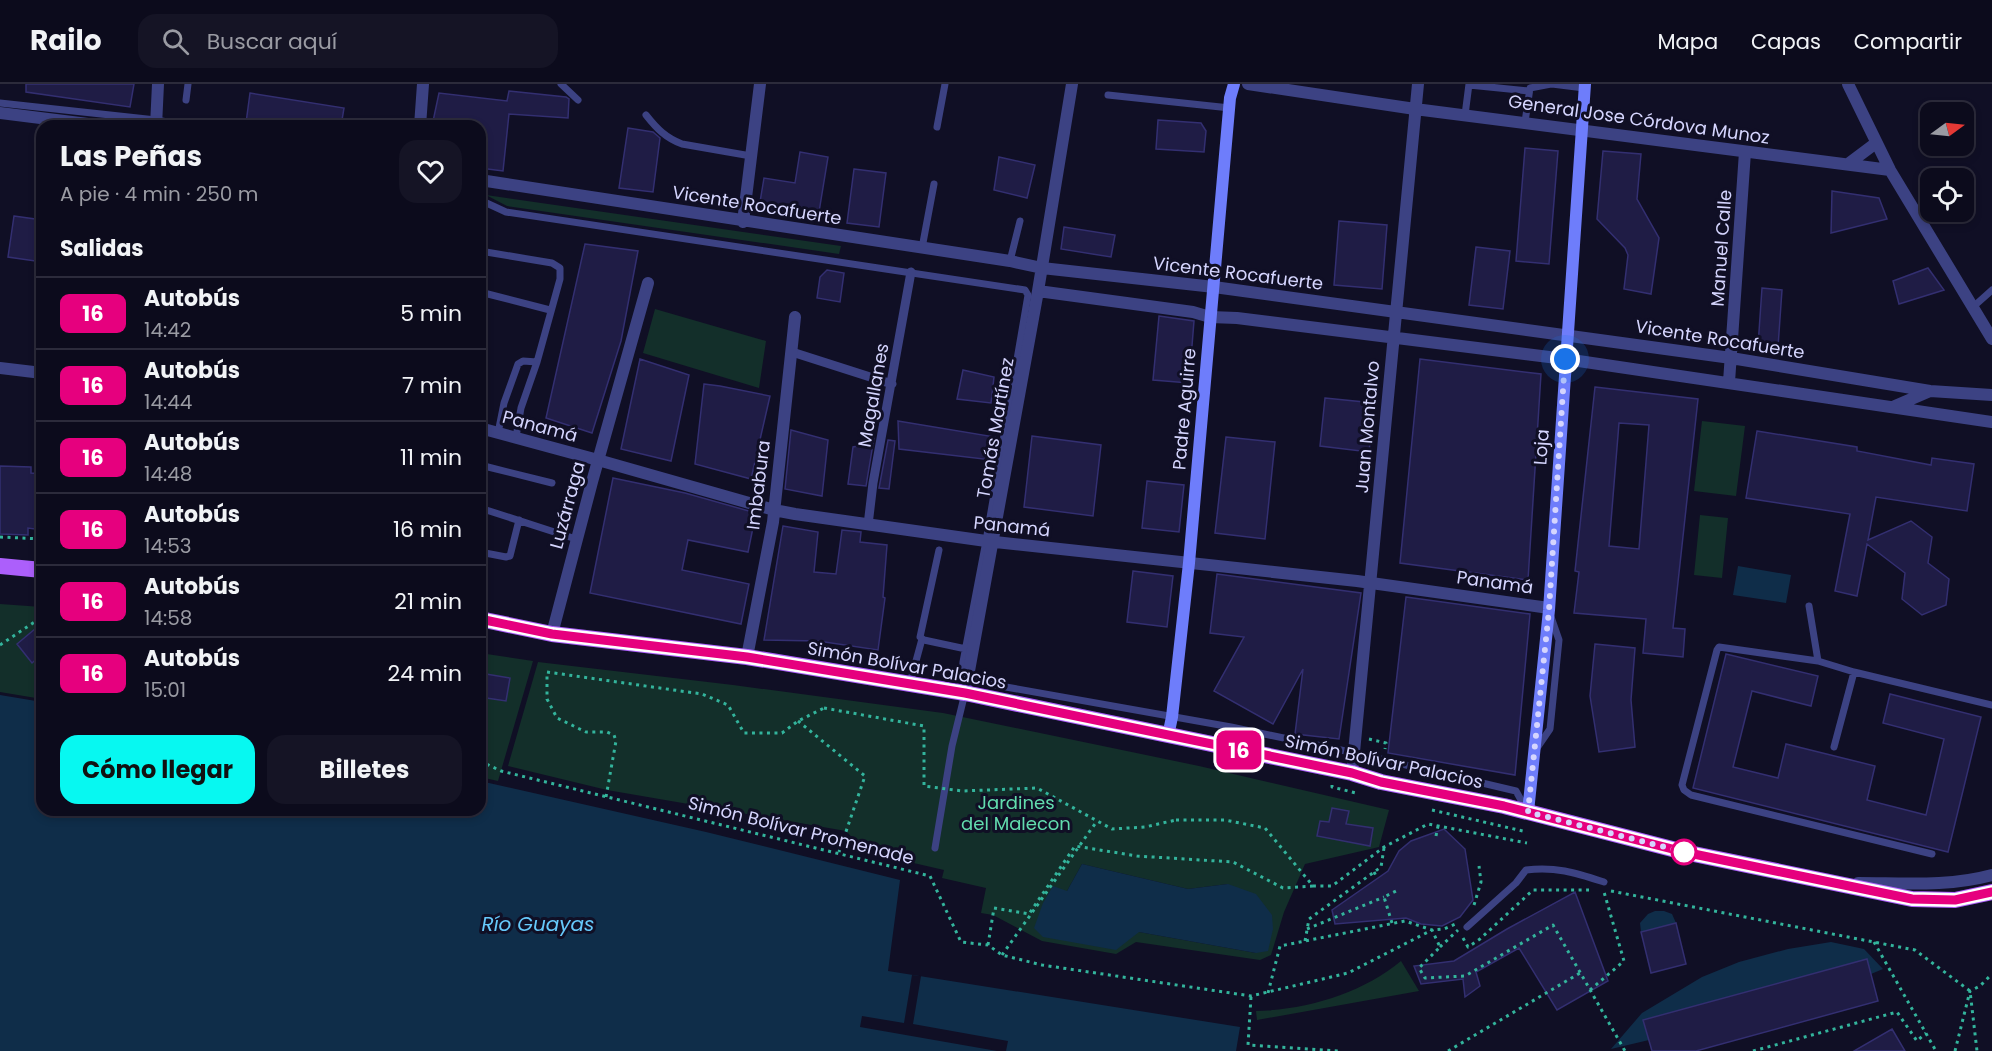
<!DOCTYPE html>
<html lang="es">
<head>
<meta charset="utf-8">
<style>
	body { margin:0; font-family:Poppins,sans-serif; background:#151425; color:#f1f3f6; height:100vh; display:flex; flex-direction:column; font-size:22px; white-space:nowrap }
	* { box-sizing:border-box; margin:0 }
	p { font-size:20px; color:#9a9ba3 }
	.icon { flex:none; width:33px; height:33px; fill:none; stroke:currentColor; stroke-width:2; stroke-linecap:round; stroke-linejoin:round }
	.map { position:relative; flex:1; overflow:hidden }
	.sheet { position:absolute; left:36px; top:36px; width:450px; height:696px; display:flex; flex-direction:column; background:#0c0b1c; border-radius:18px; box-shadow:0 3px 9px #0003,0 0 0 2px #2c2b3b }
	.sheet>* { flex:none }
	.badge { padding:0 12px; border-radius:9px; font-size:21px; line-height:39px }
	.needle { width:39px; rotate:75deg }
	.fabs { position:absolute; left:1920px; top:18px; display:grid; gap:12px }
	.fabs a { display:grid; place-items:center; width:54px; height:54px; border-radius:12px; background:#0c0b1c; box-shadow:0 3px 9px #0003,0 0 0 2px #2c2b3b; font-size:30px }
	.you { position:absolute; width:30px; height:30px; margin:-15px; border:4px solid #fff; border-radius:50%; background:#1a73e8; box-shadow:0 0 0 9px #1a73e833 }
	.map>.badge { position:absolute; translate:-50% -50%; box-shadow:0 0 0 3px #fff }
	h2 { padding:0 24px; font-size:22px; line-height:54px }
	.round { display:grid; place-items:center; flex:none; width:63px; height:63px; border-radius:18px; background:#151425 }
	.summary { display:flex; align-items:center; justify-content:space-between; height:102px; padding:0 24px }
	h1 { font-size:28px; font-weight:700; line-height:45px }
	.cta { display:flex; gap:12px; margin-top:auto; padding:12px 24px }
	.cta a { flex:1; height:69px; border-radius:18px; background:#07f8f1; color:#111; font-size:24px; font-weight:700; line-height:69px; text-align:center }
	.cta a+a { background:#151425; color:#f1f3f6 }
	ul { padding:0; list-style:none }
	li { display:flex; align-items:center; gap:18px; height:72px; padding:0 24px; border-top:2px solid #2c2b3b }
	li div { flex:1 }
	li b { display:block; font-size:22px }
	li em { font-style:normal }
	li .badge { min-width:66px; font-weight:700; text-align:center }
	header { display:flex; align-items:center; gap:36px; box-sizing:border-box; height:84px; padding:0 30px; background:#0c0b1c; border-bottom:2px solid #2c2b3b }
	header strong { font-size:28px }
	nav { display:flex; gap:33px; margin-inline-start:auto; font-size:21px }
	.search { width:420px; height:54px; background:#151425; display:flex; align-items:center; gap:15px; box-sizing:border-box; padding:0 21px; border-radius:18px; color:#9a9ba3; font-size:22px }
	.map>svg:first-child { display:block }
</style>
</head>
<body>
<header>
<strong>Railo</strong>
<div class="search"><svg class="icon" aria-label="search" viewBox="0 0 24 24"><circle cx="10" cy="10" r="6"/><path d="M15 15l6 6"/></svg>Buscar aquí</div>
<nav><a>Mapa</a><a>Capas</a><a>Compartir</a></nav>
</header>
<div class="map">
<svg width="1992" height="967" viewBox="0 0 1992 967">
	<rect width="100%" height="100%" fill="#100f25"/>
	<path fill="#132f2a" fill-rule="evenodd" d="M486,111L841,162L839,170L507,122Z
		M655,225L766,257L759,304L643,269Z
		M1702,337L1745,342L1736,412L1694,407Z
		M1700,431L1728,434L1722,494L1694,491Z
		M0,520L42,523V539L17,560L32,579L42,570V615L0,608Z
		M480,569L533,577L498,697L480,693V613L506,617L510,594L480,589Z
		M538,578L733,601L943,629L1199,682L1389,726L1379,763L1305,780L1284,828L1271,871L1260,876L1136,858L1116,870L1042,857L993,831L981,829L986,804L942,794L944,786L866,768L846,747L607,706L508,682ZM1332,724L1348,727L1346,740L1372,744L1369,762L1318,752L1320,737L1329,738ZM1082,780L1188,805L1228,800L1256,869L1139,848L1067,807Z
		M1401,877L1419,907L1257,936L1256,927C1306,926 1363,909 1401,877Z"/>
	<path fill="#0f2d49" d="M1738,482L1791,491L1786,519L1733,511Z
		M0,611L42,618V726H480V697L706,748L900,796L888,887L1240,943L1236,967H0Z
		M1082,780L1188,805L1228,800L1256,810L1272,831L1273,845L1268,867L1256,869L1139,848L1116,866L1043,853L1034,844L1043,819L1053,802L1067,807Z
		M1655,827H1664L1672,830L1676,839L1641,848L1640,839L1648,830Z
		M1831,858L1864,865L1883,885L1871,890L1867,876L1649,956L1611,965L1642,929L1702,893L1739,878L1788,865Z"/>
	<path fill="#100f25" d="M912,891L921,892L913,940L1008,957L1006,967H997L860,943L862,932L904,939Z"/>
	<path fill="#1f1c45" stroke="#332f71" stroke-width="1.5" fill-rule="evenodd" d="M26,0H134L130,23L26,8Z
		M509,7L566,13L569,15L568,34L509,30L503,87L480,84V42H432L439,9L507,17Z
		M250,9L344,24L341,42H263L246,39Z
		M1158,36L1201,39L1206,47L1204,68L1156,65Z
		M628,44L653,48L660,54L653,108L619,104Z
		M1525,64L1558,67L1549,180L1516,177Z
		M1603,67L1641,70L1637,115L1659,154L1651,210L1624,205L1628,171L1625,164L1597,135Z
		M800,68L828,73L818,134L759,124L764,94L795,99Z
		M999,73L1035,81L1027,114L994,106Z
		M854,85L886,89L879,143L847,139Z
		M1832,107L1879,114L1887,135L1831,149Z
		M14,132L42,136V178L8,173Z
		M1339,137L1387,141L1382,205L1334,201Z
		M1064,143L1115,151L1111,173L1061,165Z
		M585,160L638,167L621,257L592,349L546,334Z
		M1476,163L1510,167L1503,225L1469,221Z
		M1928,184L1944,206L1899,220L1893,197Z
		M827,186L844,189L840,218L817,214L820,193Z
		M1762,204L1782,206L1778,263L1758,262Z
		M1159,232L1194,237L1189,299L1153,296Z
		M640,275L689,291L671,377L621,365Z
		M1420,275L1541,290L1528,496L1400,479Z
		M963,286L994,293L991,319L957,315Z
		M704,300L720,302L770,312L751,395L695,380Z
		M1595,303L1698,315L1673,544L1685,545L1683,573L1643,569L1646,535L1574,529L1579,488L1575,487ZM1619,339L1649,341L1639,465L1609,462Z
		M1325,314L1374,319L1369,368L1320,362Z
		M898,337L995,353L992,376L899,365Z
		M791,346L828,356L822,412L785,405Z
		M1757,347L1857,363V367L1931,381L1932,374L1974,380L1967,427L1876,413L1868,456L1911,437L1932,453L1928,479L1949,495L1946,521L1922,531L1902,515L1905,489L1867,460L1857,512L1835,507L1850,430L1746,414Z
		M1032,352L1101,361L1093,432L1024,423Z
		M866,353L874,354L866,402L848,400L853,363L858,362Z
		M1226,353L1275,358L1265,455L1215,449Z
		M888,356L895,357L889,405L879,404Z
		M0,382L31,383V389L42,390V446L28,444V451L0,450Z
		M613,394L685,409L756,429L748,468L688,456L682,486L749,500L741,540L590,509Z
		M1147,397L1184,401L1179,448L1142,444Z
		M783,442L818,448L814,488L836,490L842,446L861,448L860,458L887,461L883,513L885,514L878,566L818,557L764,556Z
		M1133,487L1173,492L1167,543L1127,538Z
		M1217,490L1361,509L1339,655L1295,650L1303,585L1273,640L1214,607L1244,553L1210,549Z
		M1406,513L1530,530L1515,691L1388,669Z
		M42,539V570L32,579L17,560Z
		M1595,560L1635,564L1631,616L1635,663L1599,668L1590,612Z
		M1726,570L1818,592L1811,622L1752,607L1733,683L1778,694L1786,660L1875,682L1867,716L1926,731L1944,655L1883,639L1890,610L1981,633L1948,768L1693,704Z
		M480,589L510,594L506,617L480,613Z
		M1332,724L1349,727L1346,740L1373,744L1370,762L1317,752L1320,737L1329,738Z
		M1444,745L1465,765L1473,816L1460,833L1442,842L1421,840L1406,834L1335,840L1332,826L1388,787L1399,767L1411,757Z
		M1575,808L1608,897L1557,926L1519,864L1476,888L1480,902L1465,913L1463,895L1421,900L1414,882L1454,877L1507,845Z
		M1676,839L1686,880L1651,889L1641,848Z
		M1867,875L1878,917L1696,967H1652L1643,936Z
		M1892,945L1905,967H1854Z"/>
	<g fill="none" stroke-linecap="round" stroke-linejoin="round">
		<path stroke="#33b49c" stroke-width="3" stroke-dasharray="3 4.5" stroke-linecap="butt" d="M0,453L42,455
			M0,561L42,533
			M798,637L865,692L839,768
			M1369,655L1386,659L1385,665
			M480,677L501,687L930,792L961,858L988,861L1002,871L1042,881L1251,912L1348,889L1432,846L1440,863L1419,884L1425,894L1465,892L1553,841L1625,967
			M1332,701V703L1356,709
			M606,713L616,657L614,651L607,648H586L557,634L547,615V588L702,610L728,621L744,649H782L798,637L824,624
			M1432,726L1527,748
			M1176,736H1225L1265,744L1313,802H1332L1384,763L1428,740L1527,759
			M1436,752L1438,742
			M1374,788L1377,794
			M1611,807L1915,866L1970,907L1977,967
			M1474,821L1481,798L1479,782
			M1392,839L1384,813L1396,807
			M1307,845L1384,813
			M1463,854L1468,863L1480,855L1533,806H1589
			M1305,857L1309,835L1381,783L1384,764
			M1874,858L1936,967
			M988,861L994,824L1029,830L1075,762L1137,772L1233,778L1283,804L1313,802
			M1440,863L1458,846
			M1590,906L1624,877L1604,808
			M1268,909L1280,862L1405,837L1432,846L1444,845L1458,839
			M1251,913L1248,961L1339,967
			M1448,967L1580,889
			M1753,967L1897,928L1917,957L1926,949
			M1955,967L1970,907L1980,902L1992,890"/>
		<path stroke="#3c4283" stroke-width="7" d="M561,0L578,16
			M1552,0L1584,4
			M1469,1L1529,7
			M1108,11L1230,24
			M186,16L188,0
			M0,19L156,36L191,42
			M646,31C657,45 666,54 682,60L751,72
			M1465,31L1469,0
			M1525,38L1530,4L1551,0
			M937,43L945,0
			M480,116L506,128L1025,206L1028,211L986,457L963,578L962,591L968,596L989,600L1231,643L1355,669L1516,707L1526,725
			M922,164L934,100
			M480,167L552,179L560,184V195L537,278L521,324L516,353
			M1010,177L1020,137
			M480,208L550,226
			M1973,223L1992,206
			M498,349L504,319L518,280L523,277L537,278
			M480,381L552,399
			M480,424L576,455
			M939,466L920,553L924,556L966,565
			M480,468L506,473L510,472L519,436
			M1809,522L1818,577L1854,588L1992,621
			M1818,577L1719,563L1717,566L1682,701L1684,706L1691,711L1932,770
			M910,599L922,555
			M1834,663L1854,588
			M1537,664L1550,645L1559,556L1551,533
			M935,764L952,662L965,609
			M1467,843L1516,799L1526,786C1555,782 1576,789 1604,798"/>
		<path stroke="#3c4283" stroke-width="9" d="M792,268L892,300
			M868,441L873,399L911,188"/>
		<path stroke="#3c4283" stroke-width="12" d="M1248,0L1415,25L1890,86
			M1848,0L1890,86L1992,255
			M0,29L104,42
			M420,42L423,0
			M1848,80L1876,59
			M480,96L1010,177L1042,184L1214,203L1731,274L1930,307L1992,311
			M743,138L760,0
			M1038,207L1193,228L1210,233L1237,234L1565,275L1992,338
			M0,284L42,289
			M1729,298L1745,68
			M1895,322L1930,307
			M480,344L598,376L774,426L795,430L986,457L1357,497L1549,524
			M552,550L592,398L648,199
			M747,573L773,438L795,233
			M965,609L1038,207L1072,0
			M1352,689L1418,0
			M1858,799C1903,799 1948,803 1992,791"/>
		<path stroke="#3c4283" stroke-width="12" d="M156,42L158,0"/>
		<path stroke="#6e7dfb" stroke-width="12" d="M1168,652L1172,633L1189,479L1230,14L1234,0
			M1528,728L1549,526L1585,0"/>
		<path stroke="#ac5ffb" stroke-width="16" d="M0,482L42,486
			M480,535L552,550L747,573L965,609L1352,689L1381,698L1504,722L1684,768L1912,815L1955,816L1992,808"/>
		<path stroke="#33b49c" stroke-width="3" stroke-dasharray="3 4.5" stroke-linecap="butt" d="M824,624L924,642V702L962,707L1037,704L1112,745L1145,743L1176,736
			M1002,871L1097,737"/>
	</g>
	<g fill="none" stroke-linecap="round" stroke-linejoin="round">
		<defs>
			<path id="line" d="M480,535L552,550L747,573L965,609L1352,689L1381,698L1504,722L1684,768L1912,815L1955,816L1992,808"/>
		</defs>
		<use href="#line" stroke="#fff" stroke-width="14"/>
		<use href="#line" stroke="#e6007e" stroke-width="9"/>
		<path stroke="#d5d5fe" stroke-width="6" stroke-dasharray="0 10.8" d="M1565,275L1549,526L1528,728L1684,768"/>
	</g>
	<circle fill="#fff" stroke="#e6007e" stroke-width="3" cx="1684" cy="768" r="12"/>
	<g text-anchor="middle" dominant-baseline="central" stroke-width="6" stroke-linejoin="round" paint-order="stroke">
		<g font-size="18" fill="#d5d5fe" stroke="#100f25">
			<text transform="translate(1639 35) rotate(8)">General Jose Córdova Munoz</text>
			<text transform="translate(757 121) rotate(9)">Vicente Rocafuerte</text>
			<text transform="translate(1721 164) rotate(-86)">Manuel Calle</text>
			<text transform="translate(1238 189) rotate(7)">Vicente Rocafuerte</text>
			<text transform="translate(1720 255) rotate(9)">Vicente Rocafuerte</text>
			<text transform="translate(873 311) rotate(-80)">Magallanes</text>
			<text transform="translate(1184 325) rotate(-85)">Padre Aguirre</text>
			<text transform="translate(540 342) rotate(15)">Panamá</text>
			<text transform="translate(1367 343) rotate(-85)">Juan Montalvo</text>
			<text transform="translate(995 344) rotate(-80)">Tomás Martínez</text>
			<text transform="translate(1541 363) rotate(-86)">Loja</text>
			<text transform="translate(758 401) rotate(-83)">Imbabura</text>
			<text transform="translate(567 421) rotate(-75)">Luzárraga</text>
			<text transform="translate(1012 442) rotate(6)">Panamá</text>
			<text transform="translate(1495 498) rotate(8)">Panamá</text>
			<text transform="translate(907 581) rotate(10)">Simón Bolívar Palacios</text>
			<text transform="translate(1384 677) rotate(12)">Simón Bolívar Palacios</text>
			<text transform="translate(801 746) rotate(14)">Simón Bolívar Promenade</text>
		</g>
		<g font-size="18" fill="#62dcae" stroke="#100f25">
			<text x="1016" y="718">Jardines<tspan x="1016" dy="21">del Malecon</tspan></text>
		</g>
		<g font-size="20" font-style="italic" fill="#66c9fb" stroke="#100f25">
			<text x="538" y="840">Río Guayas</text>
		</g>
	</g>
</svg>
<div class="fabs">
<a><svg class="needle" viewBox="-14 -14 28 28"><path d="M0-13l5 13h-10z" fill="#e53935"/><path d="M0 13l5-13h-10z" fill="#9a9ba3"/></svg></a>
<a><svg class="icon" aria-label="locate" viewBox="0 0 24 24"><circle cx="12" cy="12" r="6"/><path d="M12 2v4M12 18v4M2 12h4M18 12h4"/></svg></a>
</div>
<div class="you" style="left:1565px;top:275px"></div>
<b class="badge" style="left:1239px;top:666px;background:#e6007e;color:#fff">16</b>
<section class="sheet">
<div class="summary"><div><h1>Las Peñas</h1><p>A pie · 4 min · 250 m</p></div><a class="round"><svg class="icon" aria-label="heart" viewBox="0 0 24 24"><path d="M12 20l-8-8c-3-5 5-10 8-4 3-6 11-1 8 4z"/></svg></a></div>
<h2>Salidas</h2>
<ul>
<li><span class="badge" style="background:#e6007e;color:#fff">16</span><div><b>Autobús</b><p>14:42</p></div><em>5 min</em></li>
<li><span class="badge" style="background:#e6007e;color:#fff">16</span><div><b>Autobús</b><p>14:44</p></div><em>7 min</em></li>
<li><span class="badge" style="background:#e6007e;color:#fff">16</span><div><b>Autobús</b><p>14:48</p></div><em>11 min</em></li>
<li><span class="badge" style="background:#e6007e;color:#fff">16</span><div><b>Autobús</b><p>14:53</p></div><em>16 min</em></li>
<li><span class="badge" style="background:#e6007e;color:#fff">16</span><div><b>Autobús</b><p>14:58</p></div><em>21 min</em></li>
<li><span class="badge" style="background:#e6007e;color:#fff">16</span><div><b>Autobús</b><p>15:01</p></div><em>24 min</em></li>
</ul>
<div class="cta"><a>Cómo llegar</a><a>Billetes</a></div>
</section>
</div>
</body>
</html>
